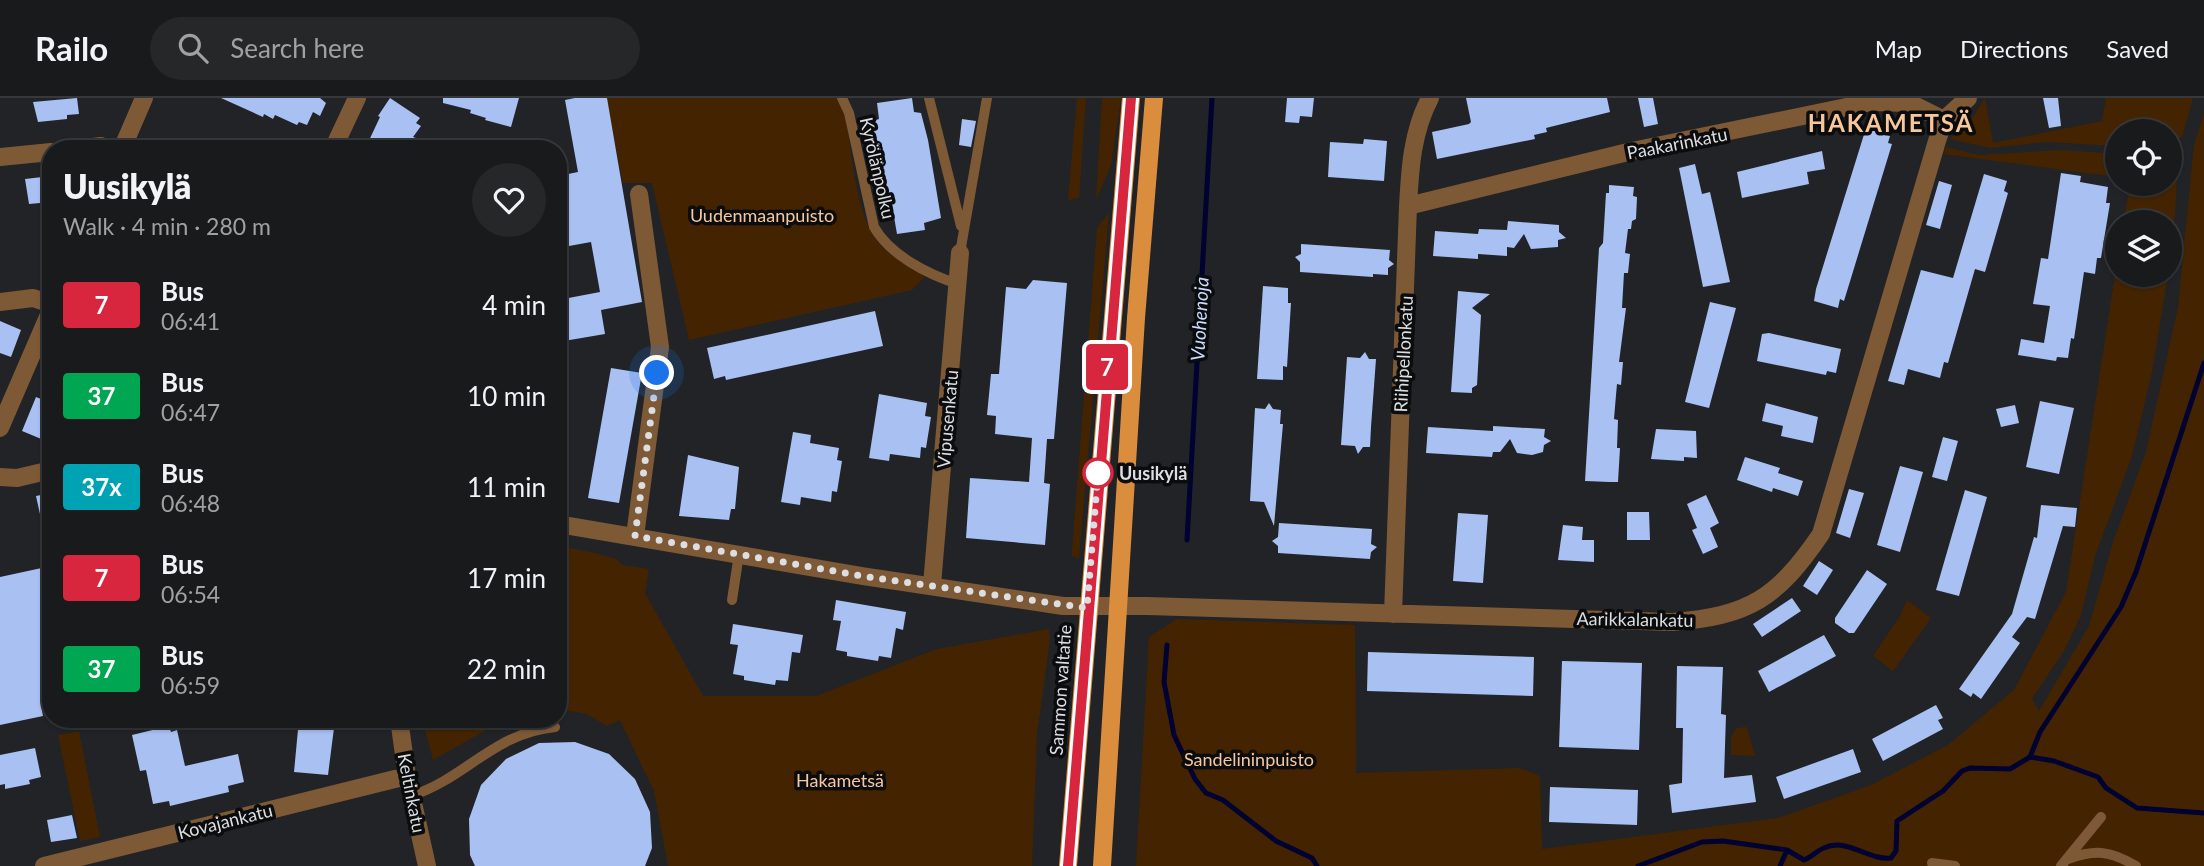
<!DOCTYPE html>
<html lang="en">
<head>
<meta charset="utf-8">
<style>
	body { margin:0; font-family:Lato,sans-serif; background:#262729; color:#f1f3f6; height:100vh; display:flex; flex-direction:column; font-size:26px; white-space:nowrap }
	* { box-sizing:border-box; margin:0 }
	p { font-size:23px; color:#9fa1a3 }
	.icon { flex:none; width:38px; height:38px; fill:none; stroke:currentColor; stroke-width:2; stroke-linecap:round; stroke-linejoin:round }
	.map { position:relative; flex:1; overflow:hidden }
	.details { position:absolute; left:42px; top:42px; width:525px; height:588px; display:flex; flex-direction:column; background:#191a1c; border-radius:28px; box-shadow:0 2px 5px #0004,0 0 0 2px #37383b }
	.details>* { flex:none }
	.badge { padding:0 14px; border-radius:5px; font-size:24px; line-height:46px }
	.buttons { position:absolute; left:2105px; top:21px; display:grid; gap:14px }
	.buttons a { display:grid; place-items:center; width:77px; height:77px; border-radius:50%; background:#191a1c; box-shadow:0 2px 5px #0004,0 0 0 2px #37383b; font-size:35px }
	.you { position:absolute; width:35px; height:35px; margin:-18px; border:5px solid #fff; border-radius:50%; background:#1a73e8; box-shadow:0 0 0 10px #1a73e833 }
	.map>.badge { position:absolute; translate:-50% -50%; box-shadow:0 0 0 4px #fff }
	.round { display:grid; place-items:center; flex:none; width:74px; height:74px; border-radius:37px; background:#262729 }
	.summary { display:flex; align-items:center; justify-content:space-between; height:119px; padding:0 21px }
	h1 { font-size:33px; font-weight:800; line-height:52px }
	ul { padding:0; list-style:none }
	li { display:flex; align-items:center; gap:21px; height:91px; padding:0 21px }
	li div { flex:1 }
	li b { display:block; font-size:26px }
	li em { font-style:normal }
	li .badge { min-width:77px; font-weight:700; text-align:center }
	header { display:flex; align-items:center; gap:42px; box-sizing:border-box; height:98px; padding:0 35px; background:#191a1c; border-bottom:2px solid #37383b }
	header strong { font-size:33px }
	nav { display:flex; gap:38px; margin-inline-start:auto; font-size:24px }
	.search { width:490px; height:63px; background:#262729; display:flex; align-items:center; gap:18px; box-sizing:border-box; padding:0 24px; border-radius:38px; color:#9fa1a3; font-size:26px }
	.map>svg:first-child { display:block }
</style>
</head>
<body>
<header>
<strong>Railo</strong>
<div class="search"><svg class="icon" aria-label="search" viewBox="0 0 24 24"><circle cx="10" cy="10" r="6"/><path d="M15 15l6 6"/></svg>Search here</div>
<nav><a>Map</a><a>Directions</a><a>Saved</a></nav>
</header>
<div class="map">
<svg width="2204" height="768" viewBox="0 0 2204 768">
	<rect width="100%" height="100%" fill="#212326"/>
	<path fill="#442400" d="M606,0H837L844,11C852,48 854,113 877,143C888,158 909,167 926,177L912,192L689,242L652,85H623Z
		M1077,0H1086L1079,100L1068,102Z
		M1102,0H1121L1111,67L1096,102Z
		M1985,0L1993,45L2102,23L2106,0H2193L2182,39L2170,45V33H2118L2117,48L2047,44L1990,50L1950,41L1970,23Z
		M2204,15V768H1136L1149,539L1177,521L1355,527L1356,675L1520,670L1540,678L1542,751L1778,720L1871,687L1948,647L2014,592L2066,494L2117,164L2118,177H2168L2152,274L2132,358L2095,458L2081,517L2065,551L2032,601L2039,613L2089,528L2113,444L2146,354L2178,209L2194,47Z
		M1946,49L1979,57L2063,52L2117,56V79L1944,56Z
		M2171,57C2183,73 2172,135 2170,157V124H2124L2130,86H2170Z
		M1109,115L1079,460L1072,458V453L1097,130Z
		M558,448L596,455L616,461L623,467L649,471L645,495L703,598H816L937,551L1049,531L1050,542L1037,636L1032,768H668L654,693L620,622L607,628L587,616L558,611Z
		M1907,502L1931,520L1893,573L1873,558L1900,518Z
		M422,621H506L433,662Z
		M1747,629L1755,658L1731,657V640L1736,630Z
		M79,633L100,739L80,743L58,637Z"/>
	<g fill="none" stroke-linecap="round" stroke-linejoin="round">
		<path stroke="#010132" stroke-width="5" d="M1187,442L1212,0
			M1167,547L1164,584L1174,637L1195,681L1206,695L1223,702L1276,743L1312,760L1317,768
			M2030,659L2040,634L2121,509L2136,474L2204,265
			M1638,768L1702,744L1723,743L1787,752L1804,762C1812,759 1816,753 1824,750C1847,739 1869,763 1891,760L1896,753L1897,723L1943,693L1962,673L1970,670L2010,671L2030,659L2054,663L2098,679L2106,690L2137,710L2204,715
			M1780,768L1787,752"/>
	</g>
	<path fill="#a9c0f3" d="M77,0L79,16L67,17V21L38,24L33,4Z
		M221,0H320L326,5L320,18L313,14L307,27L299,24L297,27L275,17L273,21L264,16L263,19Z
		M390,0L420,20L416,25L421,28L413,39L416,40L409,51H365L380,19L378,18Z
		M443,0H519L511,29L485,22L486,20L470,15L471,12L443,5Z
		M575,0H607L642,204L601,212L605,236L558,244V202L600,194L591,144L558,150V78L578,74L565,2Z
		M912,0L914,14L921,15L928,42L941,120L924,125L925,132L897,136L893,113L888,114L876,51L871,52L867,25L879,21L877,5Z
		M1287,0H1314L1312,19L1300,18L1299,25L1285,24Z
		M1466,0H1607L1610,14L1546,30L1547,34L1534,37L1535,41L1437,61L1432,34L1469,26L1471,24Z
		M1638,0H1653L1658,26L1644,29Z
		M2043,0H2058L2061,28L2049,30Z
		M962,21L976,23L971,49L959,47Z
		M1866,30L1890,38L1888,45L1892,46L1844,203L1840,201L1838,210L1814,203L1816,191Z
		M1364,41L1387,43L1384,83L1328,79L1330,44L1363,46Z
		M1822,53L1825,71L1807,74L1809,86L1742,100L1737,74Z
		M1695,66L1702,96L1710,94L1730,184L1703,189L1679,70Z
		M2061,75L2081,78L2080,84L2108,89L2106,105H2110L2101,160H2097L2095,176L2084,174L2074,241L2071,240L2068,260L2057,259L2056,263L2018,257L2021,241L2044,245L2050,208L2033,206L2041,160L2048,161Z
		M1984,76L2007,83L2004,93L2008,95L1985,174L1975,171L1948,265L1944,264L1940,280L1908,271L1904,287L1888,283L1921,172L1953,180Z
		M51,78V104L29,106L25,81Z
		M1939,83L1952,87L1940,131L1926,127Z
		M1609,87L1634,89L1633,98L1637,99L1636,121L1632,123L1631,131H1628L1625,155L1630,156L1628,175H1624L1622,210H1626L1619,264H1623L1621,287L1617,286L1616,297L1614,321L1618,322L1617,350H1620L1618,384H1610L1585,383L1599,150L1603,145L1606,95H1609Z
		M1508,123L1559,127V134L1566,140L1558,142V149L1531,151L1524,136L1514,150L1507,149V158L1478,156V161L1433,158L1435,133L1478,136L1479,131L1507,132Z
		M1301,146L1390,152L1389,162L1394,166L1388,170V177L1373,176V179L1300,174V164L1295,159L1301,156Z
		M1033,182L1067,185L1054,341H1047L1044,385L1050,386L1045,447L966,440L970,380L1029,384L1032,340L995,336L996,318L987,317L991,276H999L1006,189L1026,191Z
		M1263,188L1288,190V205H1291L1287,269L1283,268V282L1257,281Z
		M1458,193L1490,196L1472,210L1481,217L1477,287L1472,290V295L1451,294Z
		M1710,204L1736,210L1709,310L1685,304Z
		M875,213L883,248L726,282L725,278L714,281L707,250Z
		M0,223L21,232L11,259L0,255Z
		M1769,235L1841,251L1836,275L1827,273L1826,277L1757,263L1762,236Z
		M1365,254L1369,261H1376L1371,329L1370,349H1363L1358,356L1355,348L1341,347L1347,259L1360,260Z
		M611,270L642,275L619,405L588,400Z
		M879,296L927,305L925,318L931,319L926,350L921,349L920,360L890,356L889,363L869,360Z
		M36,299L51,305V345L22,333Z
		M2040,303L2074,310L2059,376L2026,369Z
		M1269,305L1273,311L1281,312L1280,326H1283L1274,428L1264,404L1250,403L1255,310L1265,311Z
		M1766,305L1818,319L1813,345L1781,338L1783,328L1762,323Z
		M2015,307L2019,325L2001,329L1996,311Z
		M1493,328L1545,331L1544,339L1551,343L1544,347L1543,354L1532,357L1517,355L1510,341L1500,354H1493L1492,359L1426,355L1428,329L1493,333Z
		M1656,331L1696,333L1697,360L1684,359V363L1651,361Z
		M793,334L811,337L810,345L839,350L837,362L842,363L837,394L832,393L831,404L801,399L800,407L781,404Z
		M1943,339L1958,343L1947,383L1932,379Z
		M688,357L739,369L735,411H731L729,422L679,418Z
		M1745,359L1780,370L1778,375L1803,383L1798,398L1773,390L1772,394L1737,382Z
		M1900,368L1923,374L1900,454L1877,447Z
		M1849,391L1864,395L1850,440L1836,435Z
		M1965,392L1987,399L1959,498L1936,492Z
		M51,395V439H45L36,398Z
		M1706,397L1719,425L1710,430L1718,449L1703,456L1692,432L1697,430L1687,406Z
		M2041,407L2077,410L2075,429L2063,428L2035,521L2027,519L2012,539L2020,545L1981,601L1973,595L1971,599L1959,591L2012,516L2034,439L2037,440Z
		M1627,414H1649L1650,442H1627Z
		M1458,415L1488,417L1483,485L1453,483Z
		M1279,425L1372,431L1371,446L1377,449L1371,454L1370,461L1278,455V448L1272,443L1278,439Z
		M1563,427L1583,429L1582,442H1594V464L1558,462Z
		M1819,463L1833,472L1817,497L1803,488Z
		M51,468V496L45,497L51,527V600L40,602L43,618L0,627V479Z
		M1867,472L1887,486L1854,535H1849L1835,525V520Z
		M1792,500L1801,513L1762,539L1753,526Z
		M836,502L906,514L903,532L896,530L891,560L879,558L878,563L847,558V554L836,552L841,523L833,522Z
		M733,526L803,537L800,555L792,554L788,583L776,582L775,587L744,582V578L733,576L738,547L730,546Z
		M1824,537L1836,558L1769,594L1758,573Z
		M1368,554L1534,559L1533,598L1367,593Z
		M1562,563L1642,565L1639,652L1559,649Z
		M1677,568L1723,569L1721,616L1726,617L1724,680L1752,677L1756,704L1672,715L1669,687L1682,685L1683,630H1676Z
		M1936,607L1943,620L1938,622L1943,631L1883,663L1872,641Z
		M299,621H330L329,629L334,630L328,677L294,674Z
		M169,628L171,634L177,632L185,668L238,656L244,684L228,688L229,694L191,703L170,708L169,703L153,706L146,672L140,673L132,637Z
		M575,644L609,656L635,681L650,714L652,750L645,768H475L470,757L469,721L481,687L506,661L539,645Z
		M35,650L41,679L29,682L30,686L5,691V686L0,687V657Z
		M1853,651L1861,674L1784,701L1776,679Z
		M1550,689L1638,692L1637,727L1549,724Z
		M72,717L77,740L51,744L47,722Z"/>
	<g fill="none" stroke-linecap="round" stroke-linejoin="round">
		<path stroke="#7e5936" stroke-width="10" d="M842,0L849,15L874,129C890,157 927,176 958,186
			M929,0L961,128
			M960,155L987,0
			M732,502L739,456
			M411,698C466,680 494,635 555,629
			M2068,761C2096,751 2111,753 2136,768
			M1932,765L1955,768
			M2061,768L2101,719"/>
		<path stroke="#7e5936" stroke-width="18" d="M76,51L101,48L106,51
			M333,51L357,0
			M0,59L51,54
			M1408,108L1632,53L1871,4L1910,5L1944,22
			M0,204L33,200L51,206
			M0,379L17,380L51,372
			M558,426L862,478L1063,508H1147L1672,524C1750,518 1777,500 1821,436L1937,43L1944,22L1968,0
			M635,438L660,249L639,96
			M932,487L960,155
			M1393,516L1408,108C1410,71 1412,34 1430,0
			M399,621L407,678L427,768
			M44,768L407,678"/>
		<path stroke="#7e5936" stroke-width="18" d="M122,51L144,0
			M0,330L51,212"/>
		<path stroke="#da8d3d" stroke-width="18" d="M1068,768L1131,0
			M1102,768L1136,220L1154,0"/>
	</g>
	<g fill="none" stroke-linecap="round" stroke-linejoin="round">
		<defs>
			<path id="line" d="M1068,768L1131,0"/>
		</defs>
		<use href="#line" stroke="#fff" stroke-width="16"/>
		<use href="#line" stroke="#d7263d" stroke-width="10"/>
		<path stroke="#dddee1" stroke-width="7" stroke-dasharray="0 12.6" d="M657,275L635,438L862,478L1087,510L1098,375"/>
	</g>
	<circle fill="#fff" stroke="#d7263d" stroke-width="3.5" cx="1098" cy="375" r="14"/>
	<g text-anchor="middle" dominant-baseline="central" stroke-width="7" stroke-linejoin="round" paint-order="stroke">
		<g font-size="18" fill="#dddee1" stroke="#0b0c0d">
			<text transform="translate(1677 45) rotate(-11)">Paakarinkatu</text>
			<text transform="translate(878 70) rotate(77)">Kyrölänpolku</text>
			<text transform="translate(1403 256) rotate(-87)">Riihipellonkatu</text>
			<text transform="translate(947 321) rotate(-85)">Vipusenkatu</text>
			<text transform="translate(1635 521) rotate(1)">Aarikkalankatu</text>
			<text transform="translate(1060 592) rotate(-86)">Sammon valtatie</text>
			<text transform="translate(412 695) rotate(79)">Keltinkatu</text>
			<text transform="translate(225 723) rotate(-14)">Kovajankatu</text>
		</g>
		<g font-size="18" fill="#f6c89f" stroke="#0b0c0d">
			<text x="762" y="117">Uudenmaanpuisto</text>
			<text x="1249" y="661">Sandelininpuisto</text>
			<text x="840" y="682">Hakametsä</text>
		</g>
		<g font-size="18" font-weight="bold" fill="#dddee1" stroke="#0b0c0d" text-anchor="start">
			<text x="1119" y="375">Uusikylä</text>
		</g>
		<g font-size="19" font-style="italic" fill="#cbdbfe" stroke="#0b0c0d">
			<text transform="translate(1199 221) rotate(-87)">Vuohenoja</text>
		</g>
		<g font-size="24" font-weight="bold" letter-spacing="2" fill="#f7c79b" stroke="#0b0c0d">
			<text x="1891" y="24">HAKAMETSÄ</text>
		</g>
	</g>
</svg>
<div class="buttons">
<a><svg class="icon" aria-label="locate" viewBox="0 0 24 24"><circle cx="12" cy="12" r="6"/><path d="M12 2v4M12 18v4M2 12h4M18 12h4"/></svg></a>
<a><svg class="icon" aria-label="layers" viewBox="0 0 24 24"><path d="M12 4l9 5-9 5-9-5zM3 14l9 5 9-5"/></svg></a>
</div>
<div class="you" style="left:657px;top:275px"></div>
<b class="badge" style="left:1107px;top:269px;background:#d7263d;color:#fff">7</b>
<section class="details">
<div class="summary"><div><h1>Uusikylä</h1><p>Walk · 4 min · 280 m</p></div><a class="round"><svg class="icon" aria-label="heart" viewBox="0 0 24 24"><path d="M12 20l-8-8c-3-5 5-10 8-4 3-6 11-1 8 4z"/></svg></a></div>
<ul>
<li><span class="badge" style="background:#d7263d;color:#fff">7</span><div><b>Bus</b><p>06:41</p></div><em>4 min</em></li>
<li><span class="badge" style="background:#00a651;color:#fff">37</span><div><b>Bus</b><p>06:47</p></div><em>10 min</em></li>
<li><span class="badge" style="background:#00a3b4;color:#fff">37x</span><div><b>Bus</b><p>06:48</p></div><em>11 min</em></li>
<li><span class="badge" style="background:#d7263d;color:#fff">7</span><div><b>Bus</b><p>06:54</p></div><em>17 min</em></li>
<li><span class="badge" style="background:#00a651;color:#fff">37</span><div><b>Bus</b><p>06:59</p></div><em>22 min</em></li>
</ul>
</section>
</div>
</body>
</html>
